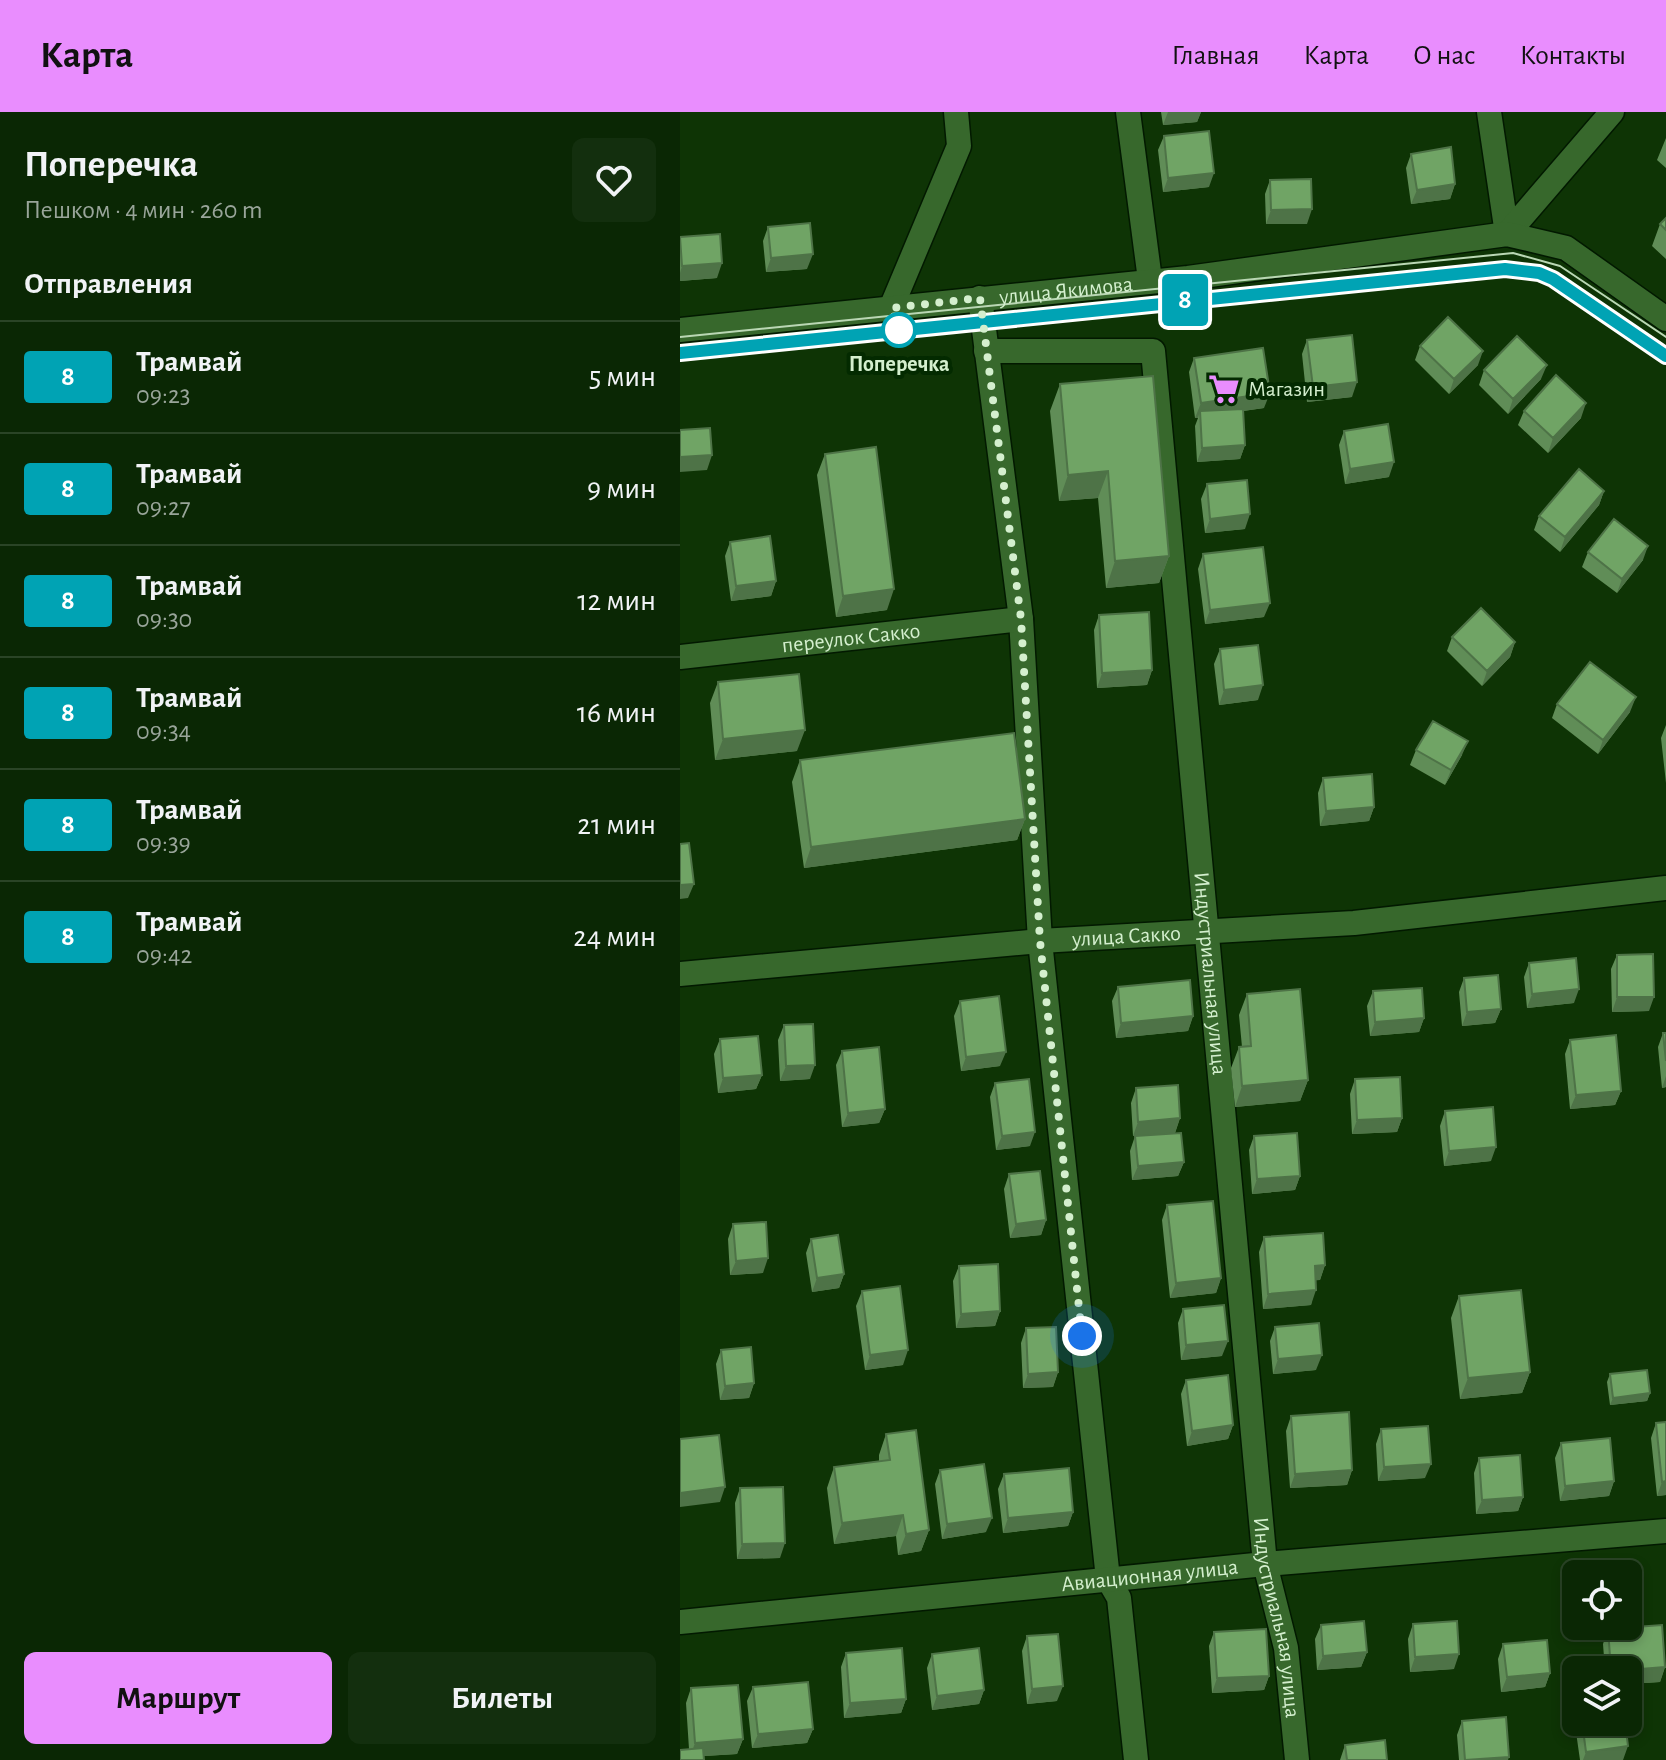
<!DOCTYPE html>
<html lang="ru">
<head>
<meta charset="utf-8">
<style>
	body { margin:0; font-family:"Alegreya Sans",sans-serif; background:#132f0e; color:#f1f3f6; height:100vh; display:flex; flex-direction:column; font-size:30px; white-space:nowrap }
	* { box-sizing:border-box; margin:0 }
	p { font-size:26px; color:#99a59a }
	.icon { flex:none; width:44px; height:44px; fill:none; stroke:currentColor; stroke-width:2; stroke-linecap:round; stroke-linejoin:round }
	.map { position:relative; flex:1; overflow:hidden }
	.side { display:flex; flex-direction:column; background:#0a2704; width:680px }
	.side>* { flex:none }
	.badge { padding:0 16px; border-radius:6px; font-size:28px; line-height:52px }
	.fabs { position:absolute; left:882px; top:1448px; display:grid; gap:16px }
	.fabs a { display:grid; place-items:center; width:80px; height:80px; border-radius:12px; background:#0a2704; box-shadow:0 4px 12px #0003,0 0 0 2px #2a4426; font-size:40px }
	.you { position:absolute; width:40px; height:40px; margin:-20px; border:6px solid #fff; border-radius:50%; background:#1a73e8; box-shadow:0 0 0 12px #1a73e833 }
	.map>.badge { position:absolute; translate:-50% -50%; box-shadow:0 0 0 4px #fff }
	h2 { padding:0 24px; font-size:30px; line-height:72px }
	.round { display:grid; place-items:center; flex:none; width:84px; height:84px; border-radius:12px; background:#132f0e }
	.overview { display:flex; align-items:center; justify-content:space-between; height:136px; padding:0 24px }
	h1 { font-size:38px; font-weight:600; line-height:60px }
	.button { display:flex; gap:16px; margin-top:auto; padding:16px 24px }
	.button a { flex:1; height:92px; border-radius:12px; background:#e98dfe; color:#111; font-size:32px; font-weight:600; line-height:92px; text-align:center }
	.button a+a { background:#132f0e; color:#f1f3f6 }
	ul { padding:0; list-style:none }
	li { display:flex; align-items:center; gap:24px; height:112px; padding:0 24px; border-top:2px solid #2a4426 }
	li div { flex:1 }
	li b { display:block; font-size:30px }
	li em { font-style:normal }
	li .badge { min-width:88px; font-weight:700; text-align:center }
	header { display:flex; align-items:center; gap:48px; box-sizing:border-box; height:112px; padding:0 40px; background:#e98dfe; color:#111 }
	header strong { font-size:38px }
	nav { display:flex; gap:44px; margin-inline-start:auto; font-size:28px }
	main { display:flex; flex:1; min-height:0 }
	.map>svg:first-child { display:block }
</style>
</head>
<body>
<header>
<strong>Карта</strong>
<nav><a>Главная</a><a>Карта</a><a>О нас</a><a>Контакты</a></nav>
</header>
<main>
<section class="side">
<div class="overview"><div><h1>Поперечка</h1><p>Пешком · 4 мин · 260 m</p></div><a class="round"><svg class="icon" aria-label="heart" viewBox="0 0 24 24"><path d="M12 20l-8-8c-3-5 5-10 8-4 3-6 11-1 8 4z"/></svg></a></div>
<h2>Отправления</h2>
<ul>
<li><span class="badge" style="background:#00a3b4;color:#fff">8</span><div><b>Трамвай</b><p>09:23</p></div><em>5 мин</em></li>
<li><span class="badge" style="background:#00a3b4;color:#fff">8</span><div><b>Трамвай</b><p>09:27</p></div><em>9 мин</em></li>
<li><span class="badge" style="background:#00a3b4;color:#fff">8</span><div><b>Трамвай</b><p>09:30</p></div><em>12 мин</em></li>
<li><span class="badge" style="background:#00a3b4;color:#fff">8</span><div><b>Трамвай</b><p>09:34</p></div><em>16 мин</em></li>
<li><span class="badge" style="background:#00a3b4;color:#fff">8</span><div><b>Трамвай</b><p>09:39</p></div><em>21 мин</em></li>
<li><span class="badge" style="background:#00a3b4;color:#fff">8</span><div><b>Трамвай</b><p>09:42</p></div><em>24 мин</em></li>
</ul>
<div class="button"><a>Маршрут</a><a>Билеты</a></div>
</section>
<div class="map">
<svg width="986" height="1648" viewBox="0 0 986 1648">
	<rect width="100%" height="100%" fill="#0e3405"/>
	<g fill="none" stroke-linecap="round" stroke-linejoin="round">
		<defs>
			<g id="minor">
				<path d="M448,0L470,168"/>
				<path d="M809,0L827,122"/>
				<path d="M827,122L932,0"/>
				<path d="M300,186L341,507L360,829L428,1467L439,1486L456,1648"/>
				<path d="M211,196L279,34L276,0"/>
				<path id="s1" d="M0,218L508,166L827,122L886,136L986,207"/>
				<path id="s2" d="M306,239H473L585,1452L606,1536L617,1648"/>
				<path id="s3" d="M0,545L341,507"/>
				<path id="s4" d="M0,862L360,829L674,811L986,776"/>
				<path id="s5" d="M0,1510L585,1452L986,1419"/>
			</g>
		</defs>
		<use href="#minor" stroke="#021900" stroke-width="27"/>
		<use href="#minor" stroke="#37682c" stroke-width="24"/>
		<path stroke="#bad7b4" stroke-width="2" d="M0,225L833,141L880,154L986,225
			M0,241L825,157C881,157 941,213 986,244"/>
	</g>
	<path fill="#608d57" d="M481,0H521L517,10L483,13Z
		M484,24L529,75L483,80L478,38Z
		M986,26V56L977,48Z
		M731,42L775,72L770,87L731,92L726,56Z
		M590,68L627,112H586L585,82Z
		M986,106V147L972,134L980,112Z
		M88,115L127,157L86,160L83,129Z
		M0,125L37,166L0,169Z
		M627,228L672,285L627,290L622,242Z
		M740,234L798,253L769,282L735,248Z
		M514,246L584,296L563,299L565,333L560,347L517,350L515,314L518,306H515L509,260Z
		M804,258L861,267L828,302L799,273Z
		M380,272L489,444L479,471L426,476L418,386L379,389L370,299Z
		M844,299L901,306L868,341L838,313Z
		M664,319L709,365L665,372L659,333Z
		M145,342L207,498L156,505L137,363Z
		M527,372L565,417L525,421L521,387Z
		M924,379L919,393L880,440L854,418L859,404Z
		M50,430L96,469L91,484L51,489L45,444Z
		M908,440L963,448L937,481L902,455Z
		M523,442L584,505L525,512L518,457Z
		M419,503L472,558L467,573L417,576L414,518Z
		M772,525L835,530L830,545L802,574L767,539Z
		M540,537L578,588L539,593L534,552Z
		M38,570L117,639L35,648L30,591Z
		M877,592L950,600L918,642L872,606Z
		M986,613V671L981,626Z
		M736,638L782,643L765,673L730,653Z
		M120,648L345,707L337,728L124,756L112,670Z
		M643,666L694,695L689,709L640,714L638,681Z
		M937,843L969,899L932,900L931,857Z
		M849,851L894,891L847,896L844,865Z
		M784,866L821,897L815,911L782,914L779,880Z
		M438,875L513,904L508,919L436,926L432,889Z
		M693,879L744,906L739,920L690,924L687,894Z
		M567,882L628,968L620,989L555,995L551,956L559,935H562L559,903Z
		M280,889L320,954L281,959L274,904Z
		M104,913L130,967L100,969L98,928Z
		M983,921H986V975L982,976L978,935Z
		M40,927L82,963L76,977L38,981L34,942Z
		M890,928L941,979L935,993L890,997L885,942Z
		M162,939L205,997L199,1011L162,1015L156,953Z
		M675,967L722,1006L717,1020L672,1022L670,982Z
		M315,971L350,1034L316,1038L310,985Z
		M456,976L500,1006L495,1021L453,1024L451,991Z
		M765,999L811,1049L764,1054L760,1014Z
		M455,1024L504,1050L498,1064L452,1068L450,1039Z
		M574,1024L620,1064L615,1078L572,1082L569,1038Z
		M329,1062L366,1108L361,1123L330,1126L324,1077Z
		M487,1093L541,1166L536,1181L490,1186L482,1108Z
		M53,1112L83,1161L50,1163L48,1127Z
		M584,1125L645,1153L640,1168H636L631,1193L583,1197L579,1140Z
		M131,1127L164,1162L159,1176L132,1180L126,1141Z
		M279,1154L320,1199L315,1214L276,1216L273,1169Z
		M182,1179L223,1253L185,1258L176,1194Z
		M779,1184L850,1260L842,1281L780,1287L771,1206Z
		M503,1197L542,1244L501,1248L498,1211Z
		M595,1215L636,1258L593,1262L590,1229Z
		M346,1216L378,1260L373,1275L343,1276L341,1231Z
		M41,1238L74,1271L69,1286L40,1288L36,1252Z
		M930,1262L970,1281L967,1289L930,1293L927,1270Z
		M506,1268L553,1313L548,1327L507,1334L501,1282Z
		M611,1304L672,1358L667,1373L610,1376L606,1319Z
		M976,1311L986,1383L977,1384L971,1326Z
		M701,1317L745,1366L698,1369L696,1332Z
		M206,1322L249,1418L241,1439L218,1443L216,1424L154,1432L147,1376L154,1355L199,1349V1343Z
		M881,1331L934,1369L929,1384L880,1389L875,1346Z
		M799,1346L843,1385L838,1399L796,1402L794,1361Z
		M260,1358L306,1420L262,1427L255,1372Z
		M324,1362L393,1400L388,1414L323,1421L318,1377Z
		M60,1376L100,1446L57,1447L55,1391Z
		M733,1512L774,1557L730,1560L728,1527Z
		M641,1513L687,1540L681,1555L637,1558L635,1527Z
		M928,1517L985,1555L980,1570L948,1572V1558H925L923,1532Z
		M534,1520L589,1564L584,1578L532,1581L529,1534Z
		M347,1524L377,1589L347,1592L342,1539Z
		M823,1532L870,1561L865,1575L821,1580L818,1547Z
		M166,1541L226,1587L221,1601L164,1606L161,1555Z
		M252,1542L304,1578L299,1592L252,1598L247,1556Z
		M73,1575L133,1617L127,1631L72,1636L67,1589Z
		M11,1576L63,1627L57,1642L23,1644L9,1637L6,1591Z
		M782,1609L828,1648H779L777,1623Z
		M897,1610H945L943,1648H900L895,1613Z
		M665,1633L707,1648H660Z"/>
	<path fill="#4e7347" d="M488,0H521L517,10L483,13Z
		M534,61L529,75L483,80L488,66Z
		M775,72L770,87L731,92L737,78Z
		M632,97L627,112H586L591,98Z
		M133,142L127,157L86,160L91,146Z
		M42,151L37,166L0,169V161L2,154Z
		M803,239L798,253L769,282L774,267Z
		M867,253L861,267L828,302L833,287Z
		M677,270L672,285L627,290L633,275Z
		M590,281L584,296L521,305L520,299L518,306H515L521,291Z
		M906,291L901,306L868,341L873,326Z
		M565,333L560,347L517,350L522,336Z
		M32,343L27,358L0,360V345Z
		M714,350L709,365L665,372L670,357Z
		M428,359L418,386L379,389L388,363Z
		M924,379L919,393L880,440L885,425Z
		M570,402L565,417L525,421L530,407Z
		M968,434L963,448L937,481L942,467Z
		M489,444L479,471L426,476L435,449Z
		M96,469L91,484L51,489L56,474Z
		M214,477L207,498L156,505L163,484Z
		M590,491L584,505L525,512L530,498Z
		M835,530L830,545L802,574L807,559Z
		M472,558L467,573L417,576L422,561Z
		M583,573L578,588L539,593L544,578Z
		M956,585L950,600L918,642L923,628Z
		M125,618L117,639L35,648L43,627Z
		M788,629L782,643L765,673L771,658Z
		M694,695L689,709L640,714L646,699Z
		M345,707L337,728L124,756L131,735Z
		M14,772L8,786L0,787V773Z
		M899,877L894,891L847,896L852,882Z
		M937,885H974L969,899L932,900Z
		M821,897L815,911L782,914L787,900Z
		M513,904L508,919L436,926L441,911Z
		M744,906L739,920L690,924L695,910Z
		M326,940L320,954L281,959L286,945Z
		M135,953L130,967L100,969L106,954Z
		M82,963L76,977L38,981L43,966Z
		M986,964V975L982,976Z
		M628,968L620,989L555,995L562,974Z
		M941,979L935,993L890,997L896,983Z
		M205,997L199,1011L162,1015L168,1001Z
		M500,1006L495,1021L453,1024L458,1010Z
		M722,1006L717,1020L672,1022L677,1008Z
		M355,1020L350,1034L316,1038L322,1024Z
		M816,1035L811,1049L764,1054L769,1039Z
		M504,1050L498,1064L452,1068L458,1054Z
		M620,1064L615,1078L572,1082L577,1067Z
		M366,1108L361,1123L330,1126L336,1112Z
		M88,1146L83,1161L50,1163L56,1149Z
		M645,1153L640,1168L629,1169L635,1154Z
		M164,1162L159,1176L132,1180L137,1166Z
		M541,1166L536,1181L490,1186L496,1171Z
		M636,1178L631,1193L583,1197L588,1182Z
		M320,1199L315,1214L276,1216L281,1202Z
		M548,1229L542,1244L501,1248L506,1233Z
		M228,1238L223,1253L185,1258L190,1243Z
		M642,1243L636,1258L593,1262L598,1247Z
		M378,1260L373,1275L343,1276L348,1262Z
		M850,1260L842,1281L780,1287L788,1266Z
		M74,1271L69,1286L40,1288L45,1274Z
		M970,1281L967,1289L930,1293L933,1286Z
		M553,1313L548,1327L507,1334L512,1319Z
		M751,1352L745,1366L698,1369L704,1355Z
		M672,1358L667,1373L610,1376L615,1362Z
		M934,1369L929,1384L880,1389L885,1374Z
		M986,1369V1383L977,1384L982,1370Z
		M45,1375L40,1390L0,1395V1381Z
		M843,1385L838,1399L796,1402L802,1388Z
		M393,1400L388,1414L323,1421L328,1406Z
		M223,1403L216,1424L154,1432L162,1411Z
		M312,1406L306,1420L262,1427L267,1412Z
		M249,1418L241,1439L218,1443L226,1422Z
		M105,1431L100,1446L57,1447L62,1432Z
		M687,1540L681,1555L637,1558L643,1544Z
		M779,1542L774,1557L730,1560L735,1545Z
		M985,1555L980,1570L948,1572V1558Z
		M870,1561L865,1575L821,1580L827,1565Z
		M589,1564L584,1578L532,1581L537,1566Z
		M383,1574L377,1589L347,1592L352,1577Z
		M304,1578L299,1592L252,1598L257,1584Z
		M226,1587L221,1601L164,1606L170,1591Z
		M133,1617L127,1631L72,1636L78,1622Z
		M63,1627L57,1642L10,1645L15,1631Z
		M948,1634L943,1648H903L906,1640Z
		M829,1645L828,1648H791Z"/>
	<path fill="#70a465" stroke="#4e7347" stroke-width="2" d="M529,19L534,61L488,66L484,24Z
		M771,35L775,72L737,78L731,42Z
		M631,67L632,97L591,98L590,68Z
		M986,106V118L980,112Z
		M130,111L133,142L91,146L88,115Z
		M40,122L42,151L2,154L0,125Z
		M768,205L803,239L774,267L740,234Z
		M672,223L677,270L633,275L627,228Z
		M837,224L867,253L833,287L804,258Z
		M583,236L590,281L521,291L514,246Z
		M876,263L906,291L873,326L844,299Z
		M473,264L489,444L435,449L428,359L388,363L380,272Z
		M563,297L565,333L522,336L520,299Z
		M708,312L714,350L670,357L664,319Z
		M30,316L32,343L0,345V318Z
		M196,335L214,477L163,484L145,342Z
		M899,357L924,379L885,425L859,404Z
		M567,368L570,402L530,407L527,372Z
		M934,407L968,434L942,467L908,440Z
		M90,424L96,469L56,474L50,430Z
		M583,435L590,491L530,498L523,442Z
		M801,496L835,530L807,559L772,525Z
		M469,500L472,558L422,561L419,503Z
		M578,533L583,573L544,578L540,537Z
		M910,550L956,585L923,628L877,592Z
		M119,562L125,618L43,627L38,570Z
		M753,609L788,629L771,658L736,638Z
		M334,621L345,707L131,735L120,648Z
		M692,662L694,695L646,699L643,666Z
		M9,731L14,772L0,773V732Z
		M973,842L974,885H937V843Z
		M896,846L899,877L852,882L849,851Z
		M818,863L821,897L787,900L784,866Z
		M510,868L513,904L441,911L438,875Z
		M742,876L744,906L695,910L693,879Z
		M620,877L628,968L562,974L559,935L571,934L567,882Z
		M319,884L326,940L286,945L280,889Z
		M133,912L135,953L106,954L104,913Z
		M983,921H986V949Z
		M936,923L941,979L896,983L890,928Z
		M78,924L82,963L43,966L40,927Z
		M199,935L205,997L168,1001L162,939Z
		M720,965L722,1006L677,1008L675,967Z
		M349,967L355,1020L322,1024L315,971Z
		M498,973L500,1006L458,1010L456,976Z
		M813,995L816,1035L769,1039L765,999Z
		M501,1021L504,1050L458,1054L455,1024Z
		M617,1021L620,1064L577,1067L574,1024Z
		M360,1059L366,1108L336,1112L329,1062Z
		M533,1089L541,1166L496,1171L487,1093Z
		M86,1110L88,1146L56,1149L53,1112Z
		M643,1121L645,1153L635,1154L636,1178L588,1182L584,1125Z
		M158,1123L164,1162L137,1166L131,1127Z
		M318,1152L320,1199L281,1202L279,1154Z
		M220,1174L228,1238L190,1243L182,1179Z
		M841,1178L850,1260L788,1266L779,1184Z
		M544,1193L548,1229L506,1233L503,1197Z
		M639,1211L642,1243L598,1247L595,1215Z
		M376,1215L378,1260L348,1262L346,1216Z
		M71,1235L74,1271L45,1274L41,1238Z
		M967,1258L970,1281L933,1286L930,1262Z
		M548,1263L553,1313L512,1319L506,1268Z
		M669,1300L672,1358L615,1362L611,1304Z
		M986,1310V1369L982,1370L976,1311Z
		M748,1314L751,1352L704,1355L701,1317Z
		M236,1318L249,1418L226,1422L223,1403L162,1411L154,1355L210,1348L206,1322Z
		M39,1323L45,1375L0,1381V1327Z
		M930,1326L934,1369L885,1374L881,1331Z
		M840,1343L843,1385L802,1388L799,1346Z
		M304,1352L312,1406L267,1412L260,1358Z
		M389,1356L393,1400L328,1406L324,1362Z
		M103,1375L105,1431L62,1432L60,1376Z
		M684,1509L687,1540L643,1544L641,1513Z
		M777,1509L779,1542L735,1545L733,1512Z
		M982,1513L985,1555L948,1558H931L928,1517Z
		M586,1517L589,1564L537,1566L534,1520Z
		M378,1522L383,1574L352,1577L347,1524Z
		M867,1528L870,1561L827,1565L823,1532Z
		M222,1536L226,1587L170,1591L166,1541Z
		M299,1536L304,1578L257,1584L252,1542Z
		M128,1570L133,1617L78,1622L73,1575Z
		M58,1573L63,1627L15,1631L11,1576Z
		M826,1605L829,1645L785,1648L782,1609Z
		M902,1610H945L948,1634L906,1640Z
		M705,1628L707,1648H667L665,1633Z
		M23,1636L24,1648H0V1638Z"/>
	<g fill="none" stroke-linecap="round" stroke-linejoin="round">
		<defs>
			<path id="line" d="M0,241L825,157L859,161L873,167L986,244"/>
		</defs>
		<use href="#line" stroke="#fff" stroke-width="18"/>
		<use href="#line" stroke="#00a3b4" stroke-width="12"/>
		<path stroke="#d4efce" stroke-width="8" stroke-dasharray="0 14.4" d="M219,218L211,196L300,186L341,507L360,829L402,1224"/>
	</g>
	<defs>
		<symbol id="supermarket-bare" viewBox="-9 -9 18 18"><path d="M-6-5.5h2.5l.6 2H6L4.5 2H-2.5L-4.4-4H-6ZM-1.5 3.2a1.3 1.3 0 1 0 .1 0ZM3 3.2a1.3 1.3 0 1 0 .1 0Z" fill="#e98dfe" stroke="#032a00" stroke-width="2.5" paint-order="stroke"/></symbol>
	</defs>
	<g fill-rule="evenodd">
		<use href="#supermarket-bare" x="522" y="255" width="44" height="44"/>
	</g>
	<circle fill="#fff" stroke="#00a3b4" stroke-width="4" cx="219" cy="218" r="16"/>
	<g text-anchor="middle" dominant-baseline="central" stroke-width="8" stroke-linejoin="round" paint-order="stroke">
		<g font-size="22" fill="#d4efce" stroke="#032a00">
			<text stroke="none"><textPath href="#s1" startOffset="388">улица Якимова</textPath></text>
			<text stroke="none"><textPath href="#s3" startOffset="172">переулок Сакко</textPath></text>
			<text stroke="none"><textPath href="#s4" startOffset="448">улица Сакко</textPath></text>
			<text stroke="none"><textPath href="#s2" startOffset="792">Индустриальная улица</textPath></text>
			<text stroke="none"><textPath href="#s5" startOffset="472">Авиационная улица</textPath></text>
			<text stroke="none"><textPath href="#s2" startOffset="1440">Индустриальная улица</textPath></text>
		</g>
		<g font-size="22" font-weight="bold" fill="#d4efce" stroke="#032a00">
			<text x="219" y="252">Поперечка</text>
		</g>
		<g font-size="22" fill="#d4efce" stroke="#032a00" text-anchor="start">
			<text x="568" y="277">Магазин</text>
		</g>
	</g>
</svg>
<div class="fabs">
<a><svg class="icon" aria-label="locate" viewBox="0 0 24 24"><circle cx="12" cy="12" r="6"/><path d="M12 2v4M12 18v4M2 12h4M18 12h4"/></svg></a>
<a><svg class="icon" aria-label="layers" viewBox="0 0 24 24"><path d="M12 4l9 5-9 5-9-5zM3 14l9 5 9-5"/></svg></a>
</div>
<div class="you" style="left:402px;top:1224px"></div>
<b class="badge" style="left:505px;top:188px;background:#00a3b4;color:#fff">8</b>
</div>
</main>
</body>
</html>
